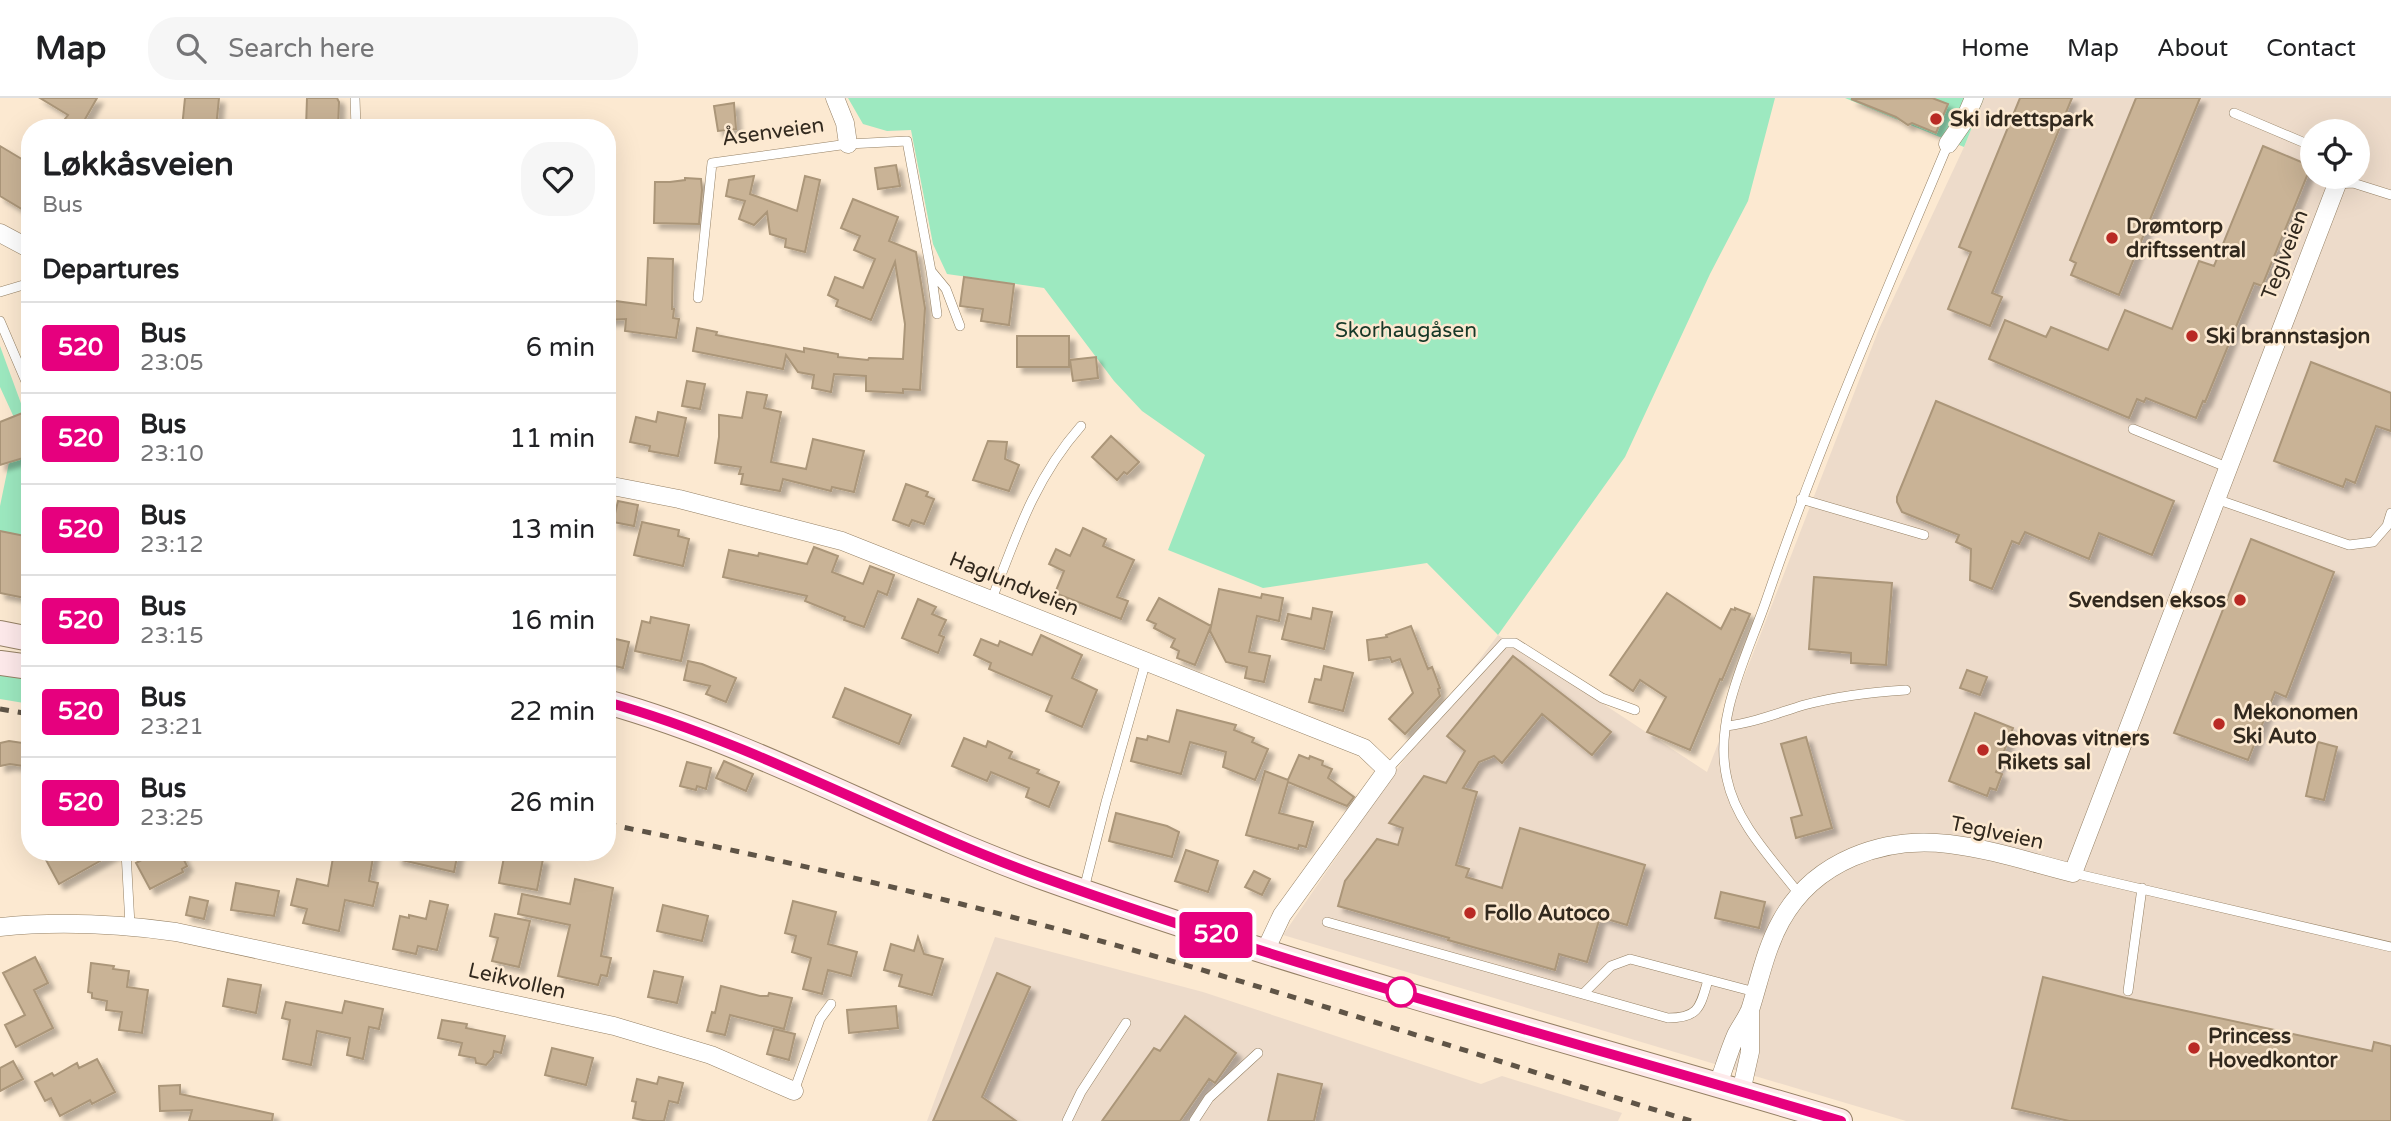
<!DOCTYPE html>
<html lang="en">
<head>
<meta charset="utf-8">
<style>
	body { margin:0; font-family:"Varela Round",sans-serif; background:#f6f6f6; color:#202124; height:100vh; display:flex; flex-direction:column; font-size:26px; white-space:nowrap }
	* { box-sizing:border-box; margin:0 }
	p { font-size:23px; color:#757577 }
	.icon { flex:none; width:38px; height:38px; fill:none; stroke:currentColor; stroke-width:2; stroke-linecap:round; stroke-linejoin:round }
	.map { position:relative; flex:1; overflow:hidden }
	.drawer { position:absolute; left:21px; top:21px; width:595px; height:742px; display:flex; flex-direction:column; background:#fff; border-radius:28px; box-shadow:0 7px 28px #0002 }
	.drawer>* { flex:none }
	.badge { padding:0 14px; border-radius:5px; font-size:24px; line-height:46px }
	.controls { position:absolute; left:2300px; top:21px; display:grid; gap:14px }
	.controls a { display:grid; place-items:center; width:70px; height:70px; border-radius:50%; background:#fff; box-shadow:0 7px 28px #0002; font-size:35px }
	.map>.badge { position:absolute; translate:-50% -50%; box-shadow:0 0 0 4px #fff }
	h2 { padding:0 21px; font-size:26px; line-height:63px }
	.round { display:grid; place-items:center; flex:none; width:74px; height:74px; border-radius:28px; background:#f6f6f6 }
	.summary { display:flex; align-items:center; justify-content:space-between; height:119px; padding:0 21px }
	h1 { font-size:33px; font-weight:800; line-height:52px }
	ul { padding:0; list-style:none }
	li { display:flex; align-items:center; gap:21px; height:91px; padding:0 21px; border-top:2px solid #e0e0e0 }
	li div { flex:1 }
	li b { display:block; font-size:26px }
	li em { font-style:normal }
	li .badge { min-width:77px; font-weight:700; text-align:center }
	header { display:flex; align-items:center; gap:42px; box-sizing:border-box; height:98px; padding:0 35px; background:#fff; border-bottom:2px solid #e0e0e0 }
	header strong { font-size:33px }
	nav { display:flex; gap:38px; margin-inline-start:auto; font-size:24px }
	.search { width:490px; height:63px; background:#f6f6f6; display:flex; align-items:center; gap:18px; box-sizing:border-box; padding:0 24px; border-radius:28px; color:#757577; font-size:26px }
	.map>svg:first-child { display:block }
</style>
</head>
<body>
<header>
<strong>Map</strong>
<div class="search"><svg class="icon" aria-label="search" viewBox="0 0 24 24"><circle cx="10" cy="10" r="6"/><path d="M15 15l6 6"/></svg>Search here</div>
<nav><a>Home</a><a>Map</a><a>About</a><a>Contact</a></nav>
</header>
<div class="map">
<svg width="2391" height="1023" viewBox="0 0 2391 1023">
	<defs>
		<filter id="shadow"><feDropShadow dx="5.5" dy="5.5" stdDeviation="2" flood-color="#0004"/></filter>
	</defs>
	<rect width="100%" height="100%" fill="#fce9d1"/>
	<path fill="#eddbca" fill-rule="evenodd" d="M1984,0H2391V1023H1906L1283,837L1397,671L1498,537L1707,674L1879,231L1964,49ZM2312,33H2357V79H2312Z
		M995,839L1203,894L1481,986L1502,978L1622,1015L1618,1023H927Z"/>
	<path fill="#9de9c0" d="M848,0H1775L1748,103L1710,176L1625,359L1498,537L1427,465L1263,490L1168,452L1205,357L1142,313L1114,283L1044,190L947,176L933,146L911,32L887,33L863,26Z
		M1845,0H1984L1964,49Z
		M0,248L30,330V441L0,434V408L17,326L0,289Z
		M0,565L30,569V606L0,601Z"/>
	<path fill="#c9b396" stroke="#ab9679" stroke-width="2" filter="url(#shadow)" d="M40,0H97L80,30L65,21L68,17Z
		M185,0H219L216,30H182Z
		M307,0H337L339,4L338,30H306Z
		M1932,0L1948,6L1936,35L1912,25L1908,27L1896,19L1851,1Z
		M2020,0H2072L1992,195L2002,199L1990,228L1948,211L1971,154L1959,149Z
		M2136,0H2200L2119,197L2071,177L2076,165L2070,162Z
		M734,5L736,31L718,33L714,8Z
		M0,48L30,66V116L0,98Z
		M2263,48L2311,68L2262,188L2254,185L2205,304L2203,303L2196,320L2146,300L2144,304L2137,301L2129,320L1989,261L2005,222L2046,239L2051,229L2108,252L2125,212L2172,231L2199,163L2214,168Z
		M896,67L900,88L878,91L875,70Z
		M754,78L750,96L797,113L805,78L820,82L805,154L785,149L786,141L770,136L767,114L754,127L739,121L745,103L726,98L729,82Z
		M685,80L701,81L702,92L699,126L654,125L655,84H670L685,82Z
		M853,101L898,119L889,143L916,154L925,210L920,292L903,291V295L866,293V278L834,276L831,294L812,290L814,277L798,274L786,257L783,271L693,253L697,230L717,234L716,237L804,254V250L838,256V259L868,262L869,260L903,261L905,226L895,164L871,222L836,208L838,202L828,197L835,179L863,190L875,161L854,152L860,138L841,130Z
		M648,160L673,161L672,211H674L673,220L679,221L676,240L625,233L626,221L607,222V202L646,207Z
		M964,179L1014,186L1009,227L981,223L983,211L960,208Z
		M1017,238H1069V269H1017Z
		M1096,259L1098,280L1073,283L1070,262Z
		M2311,264L2391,295V333L2376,328L2355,385L2346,381L2343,389L2274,363Z
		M687,283L705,286L700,311L682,308Z
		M747,294L767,297L764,310L781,314L771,364L806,371L813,341L864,353L854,394L832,389L831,393L783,381L780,393L741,386L743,376H739L741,369L715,365L719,339V317L742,320Z
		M1936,303L2174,403L2152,457L2099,435L2089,461L2025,434L2019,446L2012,443L1992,491L1970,482L1971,451L1956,444L1959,437L1902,414L1897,404V399Z
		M30,312V358L0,367V324Z
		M658,314L686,320L678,358L649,353L650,348L630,344L636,319L656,324Z
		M1111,338L1139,364L1127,376L1124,374L1117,382L1092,359Z
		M988,343L1007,344L1005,361L1019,367L1009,393L973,382Z
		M906,386L928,394L926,398L934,401L924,426L912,422L909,428L893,422Z
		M618,403L638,407L634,428L613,424Z
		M642,424L679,432L678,438L689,441L683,468L634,457Z
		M1083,430L1106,441L1103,448L1134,462L1117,499L1128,503L1121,521L1055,495L1064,473L1049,466L1056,451L1070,458Z
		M0,433L30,439V501L0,495Z
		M2251,441L2334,474L2286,599L2275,594L2248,662L2174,635Z
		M814,449L838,458L832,474L863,486L870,468L894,477L887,497L878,493L864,529L844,522L845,519L805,503L807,498L723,479L729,452L758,458L759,455L807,466Z
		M1814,479L1892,485L1886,567L1851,565V555L1809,551Z
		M1219,491L1261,500L1262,496L1283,500L1279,523L1257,518L1249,554L1270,558L1264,584L1245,580L1247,569L1226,564L1210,533Z
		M1667,495L1721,531L1731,511L1735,512V510L1750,516L1722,582L1720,581L1690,652L1647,634L1666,599L1640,582L1633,593L1610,577Z
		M1159,500L1211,528L1195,567L1177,560L1179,553L1171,549L1175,541L1154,530L1156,526L1147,522Z
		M918,501L936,509L932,516L946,522L939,537L944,539L938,555L902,540Z
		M1313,510L1332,514L1324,551L1282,541L1288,516L1311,521Z
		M651,519L689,527L681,563L635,553L642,523L650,525Z
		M1411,528L1428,571L1432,569L1440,590L1438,591L1440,598L1405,636L1389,621L1413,595L1400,561L1392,564L1390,559L1369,562L1367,542L1387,539L1386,537Z
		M1041,537L1082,557L1072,580L1097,592L1082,629L1046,613L1052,598L989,571L991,565L974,557L981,541L998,548L1000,543L1032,557Z
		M607,539L629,544L623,570L607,566Z
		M1513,558L1611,634L1592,657L1542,616L1502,665L1494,658L1479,664L1463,690L1477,694L1456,767L1469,771L1466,779L1502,790L1520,730L1645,767L1627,827L1600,819L1587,864L1559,856L1555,872L1448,842L1449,840L1338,808L1345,783L1377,741L1398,747L1403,730L1389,725L1424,678L1446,685L1465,653L1447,638Z
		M688,563L702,566L736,580L726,604L706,596L710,588L684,582Z
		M1324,568L1353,575L1343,613L1309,604L1315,581L1321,582Z
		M1967,572L1987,579L1980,597L1960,590Z
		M845,590L911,617L899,646L833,619Z
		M1177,612L1236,627L1234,632L1254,640L1252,644L1268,651L1255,682L1223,669L1226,654L1190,644L1181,676L1131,663L1137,640L1147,642L1148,638L1169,644Z
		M1975,615L2013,630L1996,674L2002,676L1996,692L1990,690L1987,698L1949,683Z
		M1806,639L1832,730L1796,740L1791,720L1802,717L1781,646Z
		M964,640L986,649L988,643L1012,654L1009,660L1039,672L1037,675L1059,684L1049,709L1026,699L1029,690L991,674L987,683L952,668Z
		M9,643L30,646V669L10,666L0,668V645Z
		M2318,644L2337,649L2324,702L2306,698Z
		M1299,657L1309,661L1310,658L1323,663L1322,667L1332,671L1328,680L1354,699L1347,708L1288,684L1279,715L1313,724L1306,749L1299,747L1298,751L1246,737L1265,673L1288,682Z
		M724,663L753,676L746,693L716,680Z
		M687,664L711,670L706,691L697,688L696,692L680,688Z
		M1116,715L1167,728L1179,734L1172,759L1109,743Z
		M1186,752L1218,763L1208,794L1175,783Z
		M60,754H116L59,786L46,762Z
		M156,754H180L187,768L182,771L183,774L150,791L136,765Z
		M334,754H374L369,783L378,785L373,808L345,802L339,833L303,825L307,811L291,807L297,781L328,788Z
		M398,754H458L454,774L397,761Z
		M505,754H528L527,758L543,761L537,792L499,785Z
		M1254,773L1270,781L1262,797L1245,789Z
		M575,781L613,790L601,858L611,860L607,878L601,877L598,887L558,878L570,827L518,816L522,796L570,806Z
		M236,785L279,793L274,818L231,812Z
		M1721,794L1765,804L1759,830L1715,820Z
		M190,799L208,803L204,821L186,817Z
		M430,803L448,807L437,852L418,848L416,856L393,851L400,818L409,820V817L426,821Z
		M793,803L836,814L828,846L857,854L851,878L828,872L822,896L803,891L811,860L792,854L796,838L785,835Z
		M663,807L708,818L702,843L657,833Z
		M495,816L530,823L519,869L492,863L498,840L490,838Z
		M918,839L924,856L943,861L932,897L899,888L902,877L884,872L891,846L914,853Z
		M35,859L48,885L34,892L53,930L16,949L5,927L25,917L3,875Z
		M91,865L114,868L113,871L129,873L127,889L148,892L142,935L119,932L122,914L106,912L107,903L92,900V895L88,894Z
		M654,873L683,879L677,905L648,899Z
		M997,875L1030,889L982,999L1016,1023H933Z
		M2043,879L2126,900L2372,953L2374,944L2391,948V1023H2069L2012,1010Z
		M228,881L261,887L256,915L223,908Z
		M721,888L760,898H768L769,895L792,900L784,931L730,917L725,937L707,933L712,914L715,915Z
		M345,903L383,911L379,931L369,929L363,961L347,957L350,940L317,933L311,967L283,961L290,922L282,920L286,904L342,915Z
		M896,908L898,930L849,935L847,912Z
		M1185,918L1236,955L1215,985L1209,981L1180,1023H1102L1154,950L1160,953Z
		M442,922L467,926L466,930L505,938L501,955L494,953L493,959L486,967L476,965L475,960L459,957L462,945L438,940Z
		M774,931L795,936L789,962L767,956Z
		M552,950L593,960L586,987L545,977Z
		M97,961L115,994L92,1006L90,1002L60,1018L51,1000L45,1003L35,984L52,975L54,978L77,965L79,970Z
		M13,963L23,981L0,993V970Z
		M1278,976L1322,986L1314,1023H1268Z
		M659,979L683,985L678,1005L669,1003L664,1023H647L633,1020L636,1004L632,1003L637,981L657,986Z
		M180,987V996L273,1016L272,1023H189L192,1012L160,1013L159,988Z"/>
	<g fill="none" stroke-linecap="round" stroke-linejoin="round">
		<defs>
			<path id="lane" d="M355,0L356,30
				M2234,15L2312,48
				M2337,84V86L2353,85L2391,97
				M932,174L946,191L960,228
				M0,194L30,185
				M698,200L712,65L848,46L907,43L931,173L937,216
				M0,223L30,293
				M2133,331L2229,370
				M1801,401L1924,437
				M2216,401L2349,447L2373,444L2387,428L2391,415
				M992,501C1016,438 1035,380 1081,328
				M1726,628C1753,625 1778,615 1804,607C1838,598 1872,594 1906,592
				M1387,672L1504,545H1515L1602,600L1635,612
				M126,754L130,827
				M2073,775L2391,849
				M1084,791L1106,704L1146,563
				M1799,796C1773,762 1736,725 1727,681C1713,621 1747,558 1766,503C1819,347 1885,197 1948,46
				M1327,824L1668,920C1699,920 1700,909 1708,882
				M2128,893L2142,790
				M1583,896L1611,868L1630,861L1755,894
				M794,993L820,921L831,906
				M1067,1023L1081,994L1126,925
				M1194,1023L1209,1000L1258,955"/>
			<path id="street" d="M835,0L845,25L848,46
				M1948,46L1964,23L1974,0
				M0,135L30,151
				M607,387L679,401L842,443L1364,650L1387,672L1282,817L1265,853
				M0,829C59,823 118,826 176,834L614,928L711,957L794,993
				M1718,987C1724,970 1729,953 1736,937C1741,927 1748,919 1751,909C1760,880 1766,850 1781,823C1814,763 1883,738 1949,746C1991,751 2033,765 2073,775L2337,86
				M1741,994L1750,954V912"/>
			<path id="secondary" d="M0,535L30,541
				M0,565L30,569
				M607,604C757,646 893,725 1039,778C1301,872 1573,943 1840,1023"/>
		</defs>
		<use href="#lane" stroke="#958165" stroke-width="10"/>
		<use href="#street" stroke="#958165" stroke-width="19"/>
		<use href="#secondary" stroke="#958165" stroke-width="26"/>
		<use href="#lane" stroke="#fff" stroke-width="9"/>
		<use href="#street" stroke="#fff" stroke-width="18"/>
		<use href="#secondary" stroke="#feeaeb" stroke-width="24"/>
		<path stroke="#5f5446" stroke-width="5" stroke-dasharray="9 9" stroke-linecap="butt" d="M0,611L30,616
			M607,726C722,749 836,775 949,803C1199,865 1445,947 1691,1023"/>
	</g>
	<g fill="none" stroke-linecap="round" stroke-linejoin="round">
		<defs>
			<path id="line" d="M607,604C757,646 893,725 1039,778C1301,873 1573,943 1841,1023"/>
		</defs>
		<use href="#line" stroke="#fff" stroke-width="16"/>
		<use href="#line" stroke="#e6007e" stroke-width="10"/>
	</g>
	<g fill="#b92a24" stroke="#fce9d1" stroke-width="2.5">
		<circle cx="1936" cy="21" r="7"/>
		<circle cx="2112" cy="140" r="7"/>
		<circle cx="2192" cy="238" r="7"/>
		<circle cx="2240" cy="502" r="7"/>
		<circle cx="2219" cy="626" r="7"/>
		<circle cx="1983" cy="652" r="7"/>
		<circle cx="1470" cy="815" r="7"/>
		<circle cx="2194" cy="950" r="7"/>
	</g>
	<circle fill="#fff" stroke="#e6007e" stroke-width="3.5" cx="1401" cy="894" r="14"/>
	<g text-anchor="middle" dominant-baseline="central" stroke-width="5" stroke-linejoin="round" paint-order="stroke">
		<g font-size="21" font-weight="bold" fill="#32291e" stroke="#fce9d1" text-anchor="start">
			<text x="1950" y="21">Ski idrettspark</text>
			<text x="2126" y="128">Drømtorp<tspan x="2126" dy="24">driftssentral</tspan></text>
			<text x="2206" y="238">Ski brannstasjon</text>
			<text x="2226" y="502" text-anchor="end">Svendsen eksos</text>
			<text x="2233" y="614">Mekonomen<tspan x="2233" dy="24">Ski Auto</tspan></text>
			<text x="1997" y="640">Jehovas vitners<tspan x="1997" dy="24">Rikets sal</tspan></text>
			<text x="1484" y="815">Follo Autoco</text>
			<text x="2208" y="938">Princess<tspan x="2208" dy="24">Hovedkontor</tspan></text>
		</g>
		<g font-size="21" fill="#32291e" stroke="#fce9d1">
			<text transform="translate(773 34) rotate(-8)">Åsenveien</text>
			<text transform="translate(2285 157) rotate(-69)">Teglveien</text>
			<text transform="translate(1014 486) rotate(22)">Haglundveien</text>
			<text transform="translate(1997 735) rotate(12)">Teglveien</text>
			<text transform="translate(517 883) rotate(13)">Leikvollen</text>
		</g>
		<g font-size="21" fill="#173928" stroke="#fce9d1">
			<text x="1406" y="232">Skorhaugåsen</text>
		</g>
	</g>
</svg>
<div class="controls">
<a><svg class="icon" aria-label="locate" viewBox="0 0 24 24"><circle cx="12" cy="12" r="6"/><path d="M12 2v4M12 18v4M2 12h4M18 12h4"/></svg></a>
</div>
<b class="badge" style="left:1216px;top:837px;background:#e6007e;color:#fff">520</b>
<section class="drawer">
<div class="summary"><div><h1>Løkkåsveien</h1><p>Bus</p></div><a class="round"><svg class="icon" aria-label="heart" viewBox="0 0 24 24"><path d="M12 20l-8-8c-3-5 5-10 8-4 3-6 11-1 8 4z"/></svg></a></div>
<h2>Departures</h2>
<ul>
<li><span class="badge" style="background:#e6007e;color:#fff">520</span><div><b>Bus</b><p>23:05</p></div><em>6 min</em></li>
<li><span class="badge" style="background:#e6007e;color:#fff">520</span><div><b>Bus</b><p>23:10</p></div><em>11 min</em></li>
<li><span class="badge" style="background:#e6007e;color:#fff">520</span><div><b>Bus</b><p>23:12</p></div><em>13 min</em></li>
<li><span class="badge" style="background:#e6007e;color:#fff">520</span><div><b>Bus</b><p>23:15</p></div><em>16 min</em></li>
<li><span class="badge" style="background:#e6007e;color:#fff">520</span><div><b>Bus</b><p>23:21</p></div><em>22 min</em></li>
<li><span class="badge" style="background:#e6007e;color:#fff">520</span><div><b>Bus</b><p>23:25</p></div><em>26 min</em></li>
</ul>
</section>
</div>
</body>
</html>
